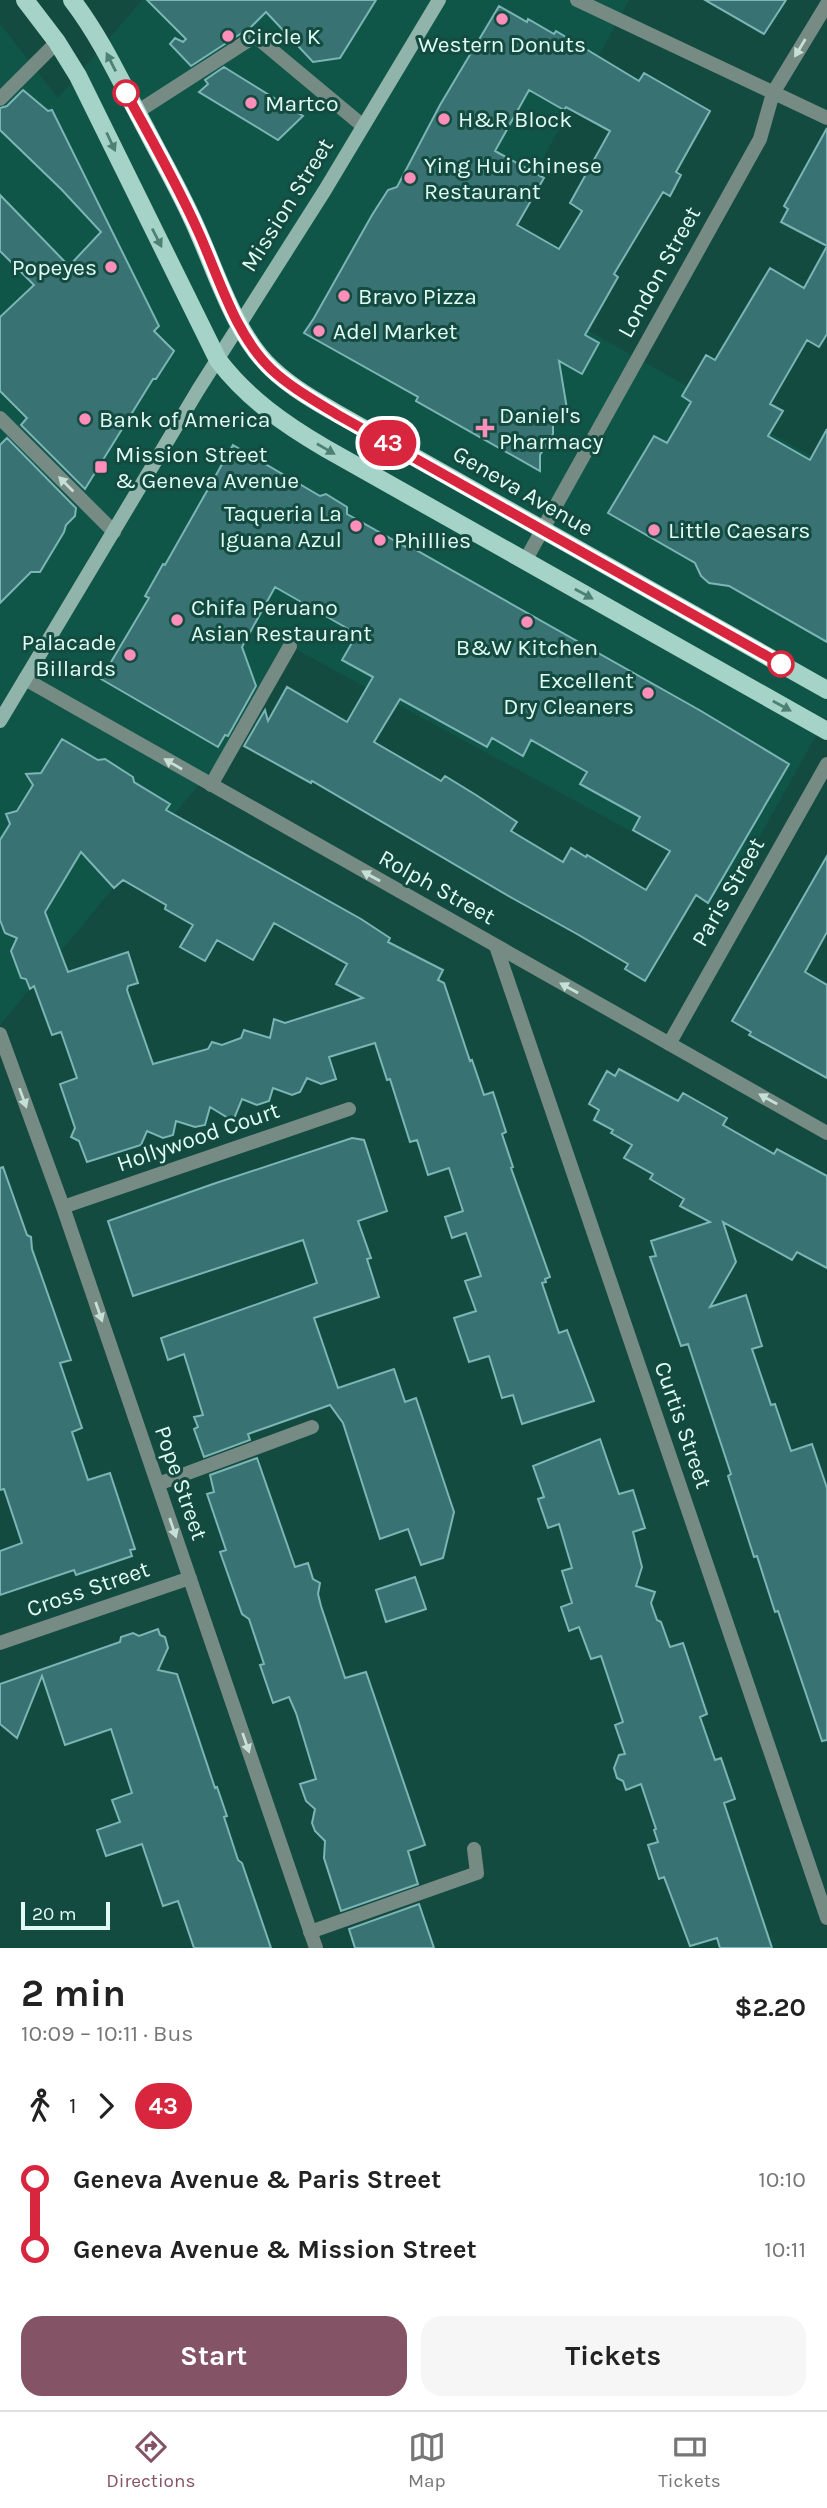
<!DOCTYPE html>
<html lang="en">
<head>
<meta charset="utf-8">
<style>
	body { margin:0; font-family:Karla,sans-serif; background:#f6f6f6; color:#222; height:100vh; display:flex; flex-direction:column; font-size:26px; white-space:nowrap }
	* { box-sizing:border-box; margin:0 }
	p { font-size:23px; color:#767676 }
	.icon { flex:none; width:38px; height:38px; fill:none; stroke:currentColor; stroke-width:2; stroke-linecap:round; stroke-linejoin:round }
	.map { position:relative; height:1948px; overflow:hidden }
	.drawer { display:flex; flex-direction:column; background:#fff; flex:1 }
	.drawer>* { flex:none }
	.badge { padding:0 14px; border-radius:23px; font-size:24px; line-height:46px }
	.scale { position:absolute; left:21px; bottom:18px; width:89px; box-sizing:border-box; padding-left:7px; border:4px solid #e1fcf4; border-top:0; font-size:19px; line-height:24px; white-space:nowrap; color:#e1fcf4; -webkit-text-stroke:5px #144b40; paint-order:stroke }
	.map>.badge { position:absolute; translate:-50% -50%; box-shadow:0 0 0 4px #fff }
	.legs { display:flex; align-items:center; gap:10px; height:77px; padding:0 21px; font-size:23px }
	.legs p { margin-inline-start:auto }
	.overview { display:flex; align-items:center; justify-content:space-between; height:119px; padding:0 21px }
	h1 { font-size:38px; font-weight:700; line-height:52px }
	.action { display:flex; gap:14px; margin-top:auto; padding:14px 21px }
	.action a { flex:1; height:80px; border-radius:21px; background:#855366; color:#fff; font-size:28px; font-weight:700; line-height:80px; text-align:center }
	.action a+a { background:#f6f6f6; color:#222 }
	ul { padding:0 21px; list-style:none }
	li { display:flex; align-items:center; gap:24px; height:70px; font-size:26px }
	li i { display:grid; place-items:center; width:10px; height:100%; margin:0 9px; background:currentColor }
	li i::after { content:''; width:18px; height:18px; margin:-9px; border:5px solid; border-radius:50%; background:#fff }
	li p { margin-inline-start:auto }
	li:first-child i { background:linear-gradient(#0000 50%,currentColor 0) }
	li:last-child i { background:linear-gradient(currentColor 50%,#0000 0) }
	.dock { display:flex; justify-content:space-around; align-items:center; height:98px; border-top:2px solid #e0e0e0; background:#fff; font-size:19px; color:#767676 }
	.dock a { display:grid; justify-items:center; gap:4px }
	.dock .selected { color:#855366 }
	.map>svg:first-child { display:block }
</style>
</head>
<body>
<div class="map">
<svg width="827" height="1948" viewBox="0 0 827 1948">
	<rect width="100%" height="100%" fill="#144b40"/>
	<path fill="#105648" d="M142,0H629L482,271L827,465V716L732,886L290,646L225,753L0,1025V24L58,98Z"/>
	<path fill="#397273" stroke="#7bb5b5" stroke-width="2" fill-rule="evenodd" d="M147,0H376L340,58L313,62L266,12L251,27L191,66L170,44L175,38L183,42L186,39Z
		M705,0H786L764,34Z
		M499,6L527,22L528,19L554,34L556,31L639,81L644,73L710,111L676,172L681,175L670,196L663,192L614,274L618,277L585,335L599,343L582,374L559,361L567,409L562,417L553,422V434L540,455V471L416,401L418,397L304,333L314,318L372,215L388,190L397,187L440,105ZM529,90L564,110L566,107L610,131L570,203L582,211L559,249L517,225L544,178L495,151Z
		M224,67L303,116L278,140L199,92L208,84L205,80Z
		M23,90L48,111L52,110L159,326L154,331L174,351L156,379H153L85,489L21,425L27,418L0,391V317L34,285L0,251V195L69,266L101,232L62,190L0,130V108L7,106Z
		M827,128V334L819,347L807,340L770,404L783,411L768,436L810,460L827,429V642L729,586L709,583L701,576L695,563L608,513L654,436L667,443L691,402L682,396L706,355L715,360L770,268L804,288L827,246L781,222L788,209L784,206Z
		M7,438L76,508L75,516L66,525L64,532L40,572H31L0,603V445Z
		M233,445L320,496L326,494L347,507V514L406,547L407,545L701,711L789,764L708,903L696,895L645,981L625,969L628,964L577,934L512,898L312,781L311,783L244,746L265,710L268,721L287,687L347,722L373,677L342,660L357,634L275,587L242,647L256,686L228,736L225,735L218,747L101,679L149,598L145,596L163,564L165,565ZM400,699L487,747L492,738L523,756L531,740L587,772L580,784L640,817L633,830L670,851L646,890L587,855L586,857L571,848L563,862L511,831L517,822L476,795L445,776L441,781L374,742Z
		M62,739L98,760L105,759L133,777L134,782L170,804L166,810L361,919L390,938L388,942L443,970L438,980L444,983L470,1061L472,1060L484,1095L493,1092L506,1132L502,1134L513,1167L511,1168L550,1277L545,1279L546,1282L542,1283L559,1333L567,1330L594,1401L522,1424L513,1395L502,1398L489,1356L469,1362L454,1318L476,1311L465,1281L481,1276L466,1233L452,1238L445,1217L463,1211L449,1168L428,1175L417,1140L410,1142L390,1079L387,1080L375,1043L329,1057L336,1079L321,1084L307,1078L300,1092L292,1095L273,1088L269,1101L257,1105L242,1099L233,1121L210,1107L205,1125L195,1127L176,1121L173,1135L163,1138L147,1131L141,1145L87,1162L79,1141L71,1137L75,1128L60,1084L77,1078L61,1032L52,1035L34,986L30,989L26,979L21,978L11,951L17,938L5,933L0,920V840L10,824L6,814L17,811L33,785L26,774L41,773ZM81,852L114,888L123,880L166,905L165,909L193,925L180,947L205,961L217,940L253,960L274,923L347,964L336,984L363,998L285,1023L274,1019L270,1038L244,1030L241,1038L222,1045L212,1042L208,1049L153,1064L127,990L128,986L138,983L128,952L68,972L45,912Z
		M827,856V932L805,972L827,985V1078L749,1035L751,1032L732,1021Z
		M619,1069L678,1101L683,1093L727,1118L723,1125L774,1154L777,1149L827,1176V1268L797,1252L792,1260L723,1222L736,1262L710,1307L746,1295L762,1346L752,1349L771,1405L775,1404L791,1451L812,1444L827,1488V1740L822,1741L778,1611L775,1612L757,1556L754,1557L728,1476L731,1474L688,1344L681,1346L650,1257L656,1256L651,1241L710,1222L680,1206L684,1199L650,1179L653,1174L624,1158L632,1145L611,1133L613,1130L594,1120L599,1110L589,1104L607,1071L615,1076Z
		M352,1138L364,1140L387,1211L358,1221L371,1258L367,1259L379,1297L314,1318L338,1388L394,1369L405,1402L416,1398L454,1512L443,1558L421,1565L408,1529L380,1539L343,1423L330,1405L248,1434L250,1440L204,1457L194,1429L198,1427L194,1417L203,1415L184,1354L168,1360L161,1338L317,1283L303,1240L133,1296L108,1221L213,1184Z
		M3,1167L27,1235L31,1237L32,1249L71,1360L60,1363L82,1428L72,1432L88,1480L110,1473L135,1549L130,1550L132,1556L76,1575L74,1570L0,1595V1551L22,1543L4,1489L0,1490V1168Z
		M600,1439L619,1494L633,1490L645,1528L633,1532L642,1567L636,1586L655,1592L651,1603L657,1620L661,1622L670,1647L683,1643L707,1714L700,1717L715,1760L721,1758L735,1799L724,1803L772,1948H720L717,1938L690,1946L664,1877L659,1879L648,1845L658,1842L654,1830L656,1829L641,1784L626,1790L623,1781L617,1778L614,1768L619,1755L625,1754L615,1725L623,1722L601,1656L591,1659L579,1627L569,1631L561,1607L572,1603L562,1571L572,1568L559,1524L548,1528L538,1499L544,1497L533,1466Z
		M257,1458L295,1567L308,1563L313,1579L320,1583L318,1594L321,1606L345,1678L366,1672L425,1845L408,1851L418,1884L341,1911L324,1858L325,1841L315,1831L312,1823L315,1809L306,1801L300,1784L316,1779L296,1713L289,1697L273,1703L260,1665L264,1664L249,1619L242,1614L220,1552L226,1550L207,1494L214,1492L210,1475Z
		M415,1577L426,1609L386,1622L376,1590Z
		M158,1629L160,1635L165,1637L168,1648L158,1670L177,1674L215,1788L217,1787L227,1816L224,1817L238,1860L242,1863L271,1948H194L178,1901L163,1906L142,1844L106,1856L97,1830L120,1822L112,1800L132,1793L111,1729L65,1745L42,1676L17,1738L0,1724V1684L120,1642L121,1637L133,1633L139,1636Z
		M419,1904L434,1948H355L349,1929Z"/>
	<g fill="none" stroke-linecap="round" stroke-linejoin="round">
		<path stroke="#758b84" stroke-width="14" d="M0,99L57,42
			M137,112L255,36L363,126
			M0,418L114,532
			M211,785L290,646
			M158,1484L312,1427
			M310,1932L477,1873L474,1849"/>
		<path stroke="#758b84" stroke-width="14" d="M577,0L827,118
			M525,561L760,139L773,93L827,4
			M25,679L827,1133
			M496,946L827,1918
			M0,1034L63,1207L316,1948
			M669,1044L827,764
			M63,1207L349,1109
			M0,1643L190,1578"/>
		<path stroke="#90b4aa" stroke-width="14" d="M0,721L198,390L325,190L439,0"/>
		<path stroke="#a5d3c7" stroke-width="18" d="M25,0L57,42L78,76L218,360C247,398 284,424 325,448L827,731
			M72,0C102,39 123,86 146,129C164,164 184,198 199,234C218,277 237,337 272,369C291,387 315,401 338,414L827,690"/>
	</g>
	<defs><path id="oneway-solid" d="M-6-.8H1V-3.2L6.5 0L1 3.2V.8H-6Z" transform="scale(1.75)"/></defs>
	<g fill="#c6e0d8">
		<use href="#oneway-solid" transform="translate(800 48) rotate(121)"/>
		<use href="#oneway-solid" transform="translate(66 484) rotate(-135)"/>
		<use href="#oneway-solid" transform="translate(173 764) rotate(-150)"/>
		<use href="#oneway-solid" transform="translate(371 876) rotate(-151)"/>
		<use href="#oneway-solid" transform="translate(569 988) rotate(-151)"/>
		<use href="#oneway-solid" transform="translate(23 1098) rotate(70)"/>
		<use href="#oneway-solid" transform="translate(768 1099) rotate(-151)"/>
		<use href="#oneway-solid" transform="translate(99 1312) rotate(71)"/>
		<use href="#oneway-solid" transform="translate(173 1528) rotate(71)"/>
		<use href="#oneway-solid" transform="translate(246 1743) rotate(71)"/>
	</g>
	<g fill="#4e8176">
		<use href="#oneway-solid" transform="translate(111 62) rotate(-117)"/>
		<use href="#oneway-solid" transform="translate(111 142) rotate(65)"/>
		<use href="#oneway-solid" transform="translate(157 238) rotate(63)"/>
		<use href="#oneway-solid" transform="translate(326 449) rotate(30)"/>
		<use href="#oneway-solid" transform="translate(584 594) rotate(29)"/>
		<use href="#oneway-solid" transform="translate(782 706) rotate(29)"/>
	</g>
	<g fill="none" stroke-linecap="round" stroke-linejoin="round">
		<defs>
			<path id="line-1" d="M126,93C151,138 177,184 198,231C219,277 234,333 271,369C290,387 315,401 338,415L781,664"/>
		</defs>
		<use href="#line-1" stroke="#fff" stroke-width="16"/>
		<use href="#line-1" stroke="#d7263d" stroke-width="10"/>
	</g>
	<g fill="#ff8eba" stroke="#144b40" stroke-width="2.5">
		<circle cx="502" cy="19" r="7"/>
		<circle cx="228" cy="36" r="7"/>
		<circle cx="251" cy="103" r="7"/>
		<circle cx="444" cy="119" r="7"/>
		<circle cx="410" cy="178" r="7"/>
		<circle cx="111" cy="267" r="7"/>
		<circle cx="344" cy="296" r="7"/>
		<circle cx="319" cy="331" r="7"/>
		<circle cx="85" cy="419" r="7"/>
		<path d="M481.5 417.5h7v7h7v7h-7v7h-7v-7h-7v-7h7z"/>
		<rect x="94" y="460" width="14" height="14" rx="3.5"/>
		<circle cx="356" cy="526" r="7"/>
		<circle cx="654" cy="530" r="7"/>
		<circle cx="380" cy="540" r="7"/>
		<circle cx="177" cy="620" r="7"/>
		<circle cx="527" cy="622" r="7"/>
		<circle cx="130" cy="655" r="7"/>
		<circle cx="648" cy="693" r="7"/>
	</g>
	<g fill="#fff" stroke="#d7263d" stroke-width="3.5">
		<circle cx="126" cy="93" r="12"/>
		<circle cx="781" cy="664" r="12"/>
	</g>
	<g text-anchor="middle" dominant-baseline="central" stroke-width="6" stroke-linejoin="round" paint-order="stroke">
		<g font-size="23" fill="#e1fcf4" stroke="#144b40" text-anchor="start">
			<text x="242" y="36">Circle K</text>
			<text x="502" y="44" text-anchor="middle">Western Donuts</text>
			<text x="265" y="103">Martco</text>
			<text x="458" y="119">H&amp;R Block</text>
			<text x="424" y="165">Ying Hui Chinese<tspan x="424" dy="26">Restaurant</tspan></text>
			<text x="97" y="267" text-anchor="end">Popeyes</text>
			<text x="358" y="296">Bravo Pizza</text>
			<text x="333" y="331">Adel Market</text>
			<text x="499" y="415">Daniel's<tspan x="499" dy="26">Pharmacy</tspan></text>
			<text x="99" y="419">Bank of America</text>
			<text x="115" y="454">Mission Street<tspan x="115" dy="26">&amp; Geneva Avenue</tspan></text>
			<text x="342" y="513" text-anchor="end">Taqueria La<tspan x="342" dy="26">Iguana Azul</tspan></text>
			<text x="668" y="530">Little Caesars</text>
			<text x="394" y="540">Phillies</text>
			<text x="191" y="607">Chifa Peruano<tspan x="191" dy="26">Asian Restaurant</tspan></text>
			<text x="116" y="642" text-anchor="end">Palacade<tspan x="116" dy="26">Billards</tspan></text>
			<text x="527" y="647" text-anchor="middle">B&amp;W Kitchen</text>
			<text x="634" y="680" text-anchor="end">Excellent<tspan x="634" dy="26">Dry Cleaners</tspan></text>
		</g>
		<g font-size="23" fill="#e1fcf4" stroke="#144b40">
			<text transform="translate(287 205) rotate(-58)">Mission Street</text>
			<text transform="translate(659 272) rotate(-61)">London Street</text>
			<text transform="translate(523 491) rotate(30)">Geneva Avenue</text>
			<text transform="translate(437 887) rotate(29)">Rolph Street</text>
			<text transform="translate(728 892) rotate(-60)">Paris Street</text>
			<text transform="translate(198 1137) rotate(-19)">Hollywood Court</text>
			<text transform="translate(683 1425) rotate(71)">Curtis Street</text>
			<text transform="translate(181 1483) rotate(71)">Pope Street</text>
			<text transform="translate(88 1589) rotate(-19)">Cross Street</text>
		</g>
	</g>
</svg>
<div class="scale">20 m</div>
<b class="badge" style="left:388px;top:443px;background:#d7263d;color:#fff">43</b>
</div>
<section class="drawer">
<div class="overview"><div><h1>2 min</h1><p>10:09 – 10:11 · Bus</p></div><b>$2.20</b></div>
<div class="legs"><svg class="icon" aria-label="walk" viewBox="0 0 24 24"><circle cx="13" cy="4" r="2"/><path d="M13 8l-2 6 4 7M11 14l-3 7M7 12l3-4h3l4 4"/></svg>1<svg class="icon" aria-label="forward" viewBox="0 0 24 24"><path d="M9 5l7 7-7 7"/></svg><b class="badge" style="background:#d7263d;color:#fff">43</b></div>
<ul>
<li><i style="color:#d7263d"></i><b>Geneva Avenue &amp; Paris Street</b><p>10:10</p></li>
<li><i style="color:#d7263d"></i><b>Geneva Avenue &amp; Mission Street</b><p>10:11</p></li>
</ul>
<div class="action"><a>Start</a><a>Tickets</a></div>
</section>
<nav class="dock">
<a class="selected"><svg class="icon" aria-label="directions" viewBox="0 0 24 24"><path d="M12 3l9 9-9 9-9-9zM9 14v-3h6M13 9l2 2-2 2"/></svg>Directions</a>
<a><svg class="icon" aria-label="map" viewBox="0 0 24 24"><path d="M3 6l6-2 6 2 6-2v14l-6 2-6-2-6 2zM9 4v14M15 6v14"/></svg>Map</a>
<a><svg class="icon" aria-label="tickets" viewBox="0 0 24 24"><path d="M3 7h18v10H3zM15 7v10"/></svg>Tickets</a>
</nav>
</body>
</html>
